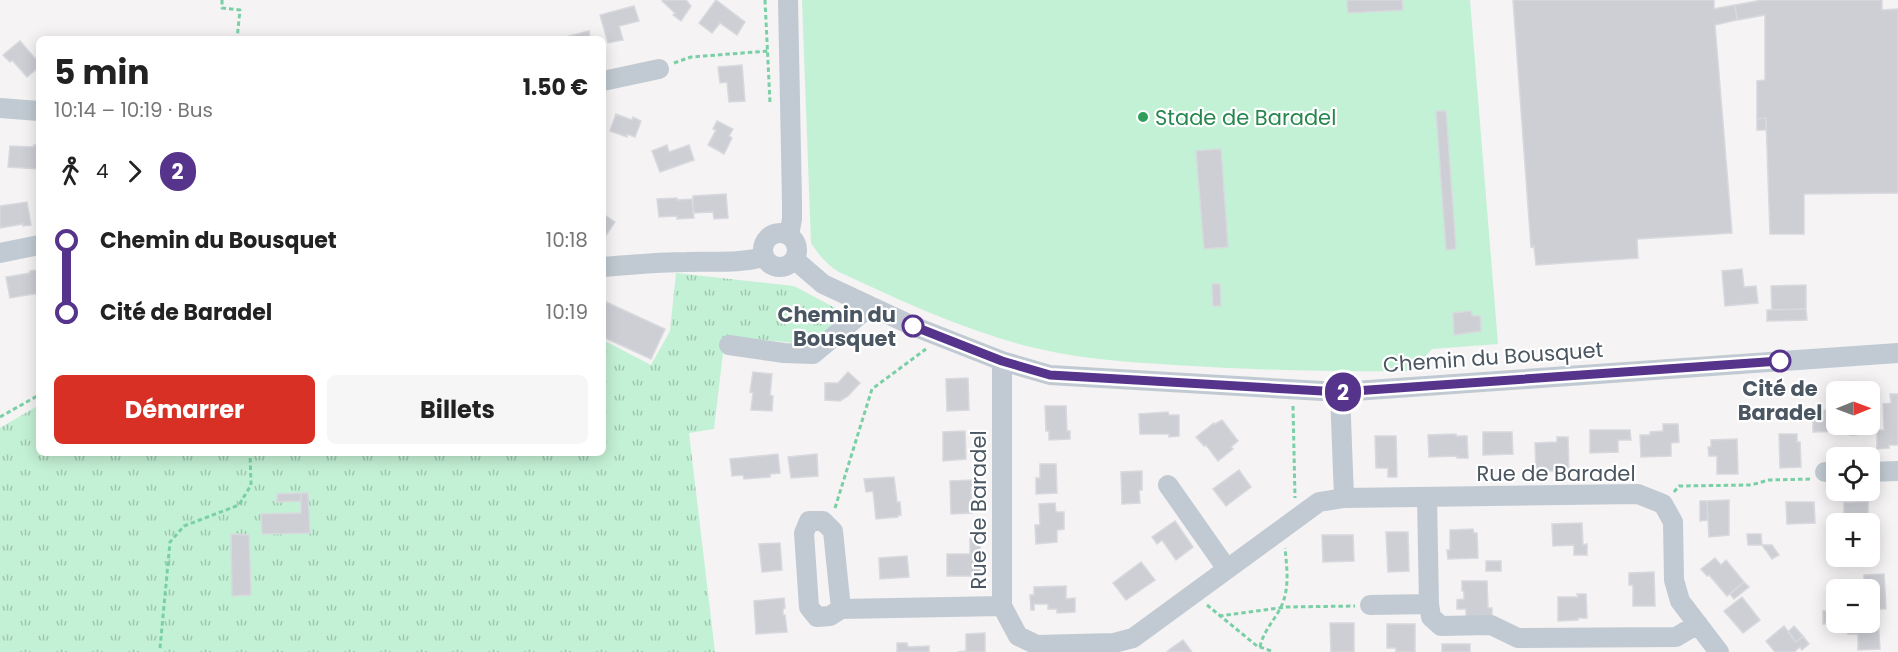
<!DOCTYPE html>
<html lang="fr">
<head>
<meta charset="utf-8">
<style>
	body { margin:0; font-family:Poppins,sans-serif; background:#f6f6f6; color:#222; height:100vh; display:flex; flex-direction:column; font-size:22px; white-space:nowrap }
	* { box-sizing:border-box; margin:0 }
	p { font-size:20px; color:#767676 }
	.icon { flex:none; width:33px; height:33px; fill:none; stroke:currentColor; stroke-width:2; stroke-linecap:round; stroke-linejoin:round }
	.map { position:relative; flex:1; overflow:hidden }
	.details { position:absolute; left:36px; top:36px; width:570px; height:420px; display:flex; flex-direction:column; background:#fff; border-radius:9px; box-shadow:0 3px 15px #0003 }
	.details>* { flex:none }
	.badge { padding:0 12px; border-radius:20px; font-size:21px; line-height:39px }
	.needle { width:39px; rotate:89deg }
	.buttons { position:absolute; left:1826px; top:381px; display:grid; gap:12px }
	.buttons a { display:grid; place-items:center; width:54px; height:54px; border-radius:9px; background:#fff; box-shadow:0 3px 15px #0003; font-size:30px }
	.map>.badge { position:absolute; translate:-50% -50%; box-shadow:0 0 0 3px #fff }
	.legs { display:flex; align-items:center; gap:9px; height:66px; padding:0 18px; font-size:20px }
	.legs p { margin-inline-start:auto }
	.overview { display:flex; align-items:center; justify-content:space-between; height:102px; padding:0 18px }
	h1 { font-size:33px; font-weight:700; line-height:45px }
	.button { display:flex; gap:12px; margin-top:auto; padding:12px 18px }
	.button a { flex:1; height:69px; border-radius:9px; background:#d93025; color:#fff; font-size:24px; font-weight:700; line-height:69px; text-align:center }
	.button a+a { background:#f6f6f6; color:#222 }
	ul { padding:0 18px; list-style:none }
	li { display:flex; align-items:center; gap:21px; height:72px; font-size:22px }
	li i { display:grid; place-items:center; width:9px; height:100%; margin:0 8px; background:currentColor }
	li i::after { content:''; width:15px; height:15px; margin:-8px; border:4px solid; border-radius:50%; background:#fff }
	li p { margin-inline-start:auto }
	li:first-child i { background:linear-gradient(#0000 50%,currentColor 0) }
	li:last-child i { background:linear-gradient(currentColor 50%,#0000 0) }
	.map>svg:first-child { display:block }
</style>
</head>
<body>
<div class="map">
<svg width="1898" height="652" viewBox="0 0 1898 652">
	<defs>
		<pattern id="grass-tufts" width="24" height="20" patternUnits="userSpaceOnUse" patternTransform="scale(1.5)"><rect width="24" height="20" fill="#c3f1d5"/><path d="M3 7l-1-3M5 7V3M7 7l1-3M15 17l-1-3M17 17v-4M19 17l1-3" fill="none" stroke="#a0c6b0"/></pattern>
	</defs>
	<rect width="100%" height="100%" fill="#f5f3f3"/>
	<path fill="url(#grass-tufts)" d="M676,273L794,286L841,311L832,331L815,345L725,336L714,429L689,433L715,652H0V428L39,405V453H603V340L651,365L670,331Z"/>
	<path fill="#c3f1d5" d="M802,0H1470L1498,344L1432,349L1412,371C1333,372 1254,370 1175,365C1127,362 1081,359 1035,348C967,332 902,301 839,272C826,264 819,255 811,243Z"/>
	<path fill="#cdcfd5" stroke="#d7d9de" stroke-width="1.5" d="M663,0H686L691,6L681,21L673,15L675,13L662,1Z
		M716,0L745,22L737,35L720,23L712,33L699,23Z
		M1347,0H1402L1403,10L1348,13Z
		M1513,0H1714V9L1735,5L1737,20L1715,25L1732,233L1637,239L1638,258L1536,265L1534,246L1531,247Z
		M1762,0H1882V10L1898,9V193L1804,194V234H1770L1766,118L1757,119V81L1765,80V15L1737,20L1735,5Z
		M634,6L639,21L619,26L623,40L608,43L600,15Z
		M589,31L590,39H558Z
		M20,41L39,63V67L27,77L12,60L10,62L3,55Z
		M742,65L745,101L729,102L727,82L720,83L718,67Z
		M1436,111H1446L1456,249L1446,250Z
		M616,114L632,120L633,117L641,121L635,137L627,134V137L610,131Z
		M1766,118V130H1757V119Z
		M717,121L733,129L729,136L732,138L724,154L708,145L716,130L713,129Z
		M34,145L39,146V169L8,167L10,146L34,147Z
		M667,145L669,152L689,145L694,160L660,172L652,151Z
		M1221,149L1228,247L1204,249L1196,151Z
		M726,194L728,218L714,219L713,212L693,213V196Z
		M677,198V200L692,199L694,218L677,219V216L659,217L657,199Z
		M27,202L31,225L23,226V224L0,228V206Z
		M603,214L615,222L604,238L603,237Z
		M1742,269L1744,287L1756,286L1758,303L1725,306L1722,271Z
		M38,270L39,293L10,298L6,277L30,273V271Z
		M1212,284H1220L1221,306H1213Z
		M1806,285V309L1772,310L1771,286Z
		M606,302L665,329L651,359L603,337V307Z
		M1806,309L1807,320L1767,321V310Z
		M1471,311L1472,316H1480L1481,331L1454,335L1453,313Z
		M753,372L772,374L770,395L773,396L772,411L751,410L753,393L750,392Z
		M848,372L860,383L848,396L840,401L825,400V383H838Z
		M968,378L969,410L947,411L946,379Z
		M1890,394H1898V445H1889V448L1877,449V430H1884L1883,404L1891,403Z
		M1045,406H1066L1067,431H1070V439L1049,440V431H1046Z
		M1813,410H1836V424H1856V435H1850L1849,431L1813,432Z
		M1168,412L1169,415H1179V436L1169,437V434H1140L1139,414Z
		M1222,420L1238,441L1231,447L1233,449L1218,461L1206,445L1204,446L1196,437L1214,423L1215,424Z
		M1663,424H1678L1679,442L1671,443V456L1641,457L1640,435H1650V432L1663,431Z
		M1590,430H1630L1631,440H1618V452L1590,453Z
		M965,431L966,459L943,461V432Z
		M1483,432H1512L1513,454L1483,455Z
		M1456,434V436H1467L1468,458H1457V456L1429,457L1428,435Z
		M1779,434H1797V442H1800L1801,467L1780,468Z
		M1375,436H1396L1397,477H1388V468H1376Z
		M1557,437H1568L1569,474H1554V471H1536L1535,443L1557,442Z
		M1737,439L1738,474H1717V456H1709L1708,447H1711V440Z
		M778,454L780,473L770,474V477L744,479L743,475L732,476L730,459Z
		M817,454L818,476L791,478L788,457Z
		M1040,464H1056L1057,493L1036,494V478H1040Z
		M1239,470L1251,487L1226,506L1213,489Z
		M1142,471V490H1139L1140,503L1122,504L1121,472Z
		M894,477L897,502H900L901,515H898V517L876,519L873,491L866,492L864,479Z
		M974,480V487H971L972,513L951,514L950,481Z
		M301,493V501L277,502V494Z
		M301,493H308L310,533L262,534L261,514L301,513Z
		M1729,500V535L1709,537L1707,501Z
		M1700,501H1707L1708,520L1700,521Z
		M1786,502H1814L1815,523L1787,524Z
		M1868,502V524H1844V503Z
		M1055,503L1056,512H1064V529L1057,530V542L1036,544L1035,525H1040L1039,504Z
		M1175,521L1193,547L1176,560L1162,540L1157,544L1152,537Z
		M1582,523L1583,545L1587,544V555H1574V545L1553,546L1552,524Z
		M1473,529L1474,533H1477L1478,558L1448,559L1447,550H1450V530Z
		M1386,532H1408L1409,571L1388,572Z
		M231,534L249,535L251,595L232,596Z
		M1747,534H1761L1762,545H1748Z
		M1322,535H1353L1354,561L1323,562Z
		M970,539H980V572H971V576H947V554H970Z
		M780,543L782,570L762,572L759,544Z
		M1762,545H1772L1779,555L1772,559Z
		M907,556L909,577L880,579L879,558Z
		M1715,558L1721,565L1726,560L1744,582L1727,596L1709,575L1707,576L1701,569Z
		M1486,561H1501V571H1486Z
		M1141,562L1155,580L1126,600L1113,583Z
		M1654,572L1655,606H1633V585H1629V573Z
		M1884,574L1886,609H1869V590H1864V575Z
		M1462,581H1487L1488,608H1492V618L1466,619V609H1457V600L1464,599V591H1462Z
		M1744,582L1749,587L1734,599L1730,594Z
		M1066,586V599L1075,598V612L1057,613V609H1048V604H1034V610H1031L1030,595H1034V587Z
		M1577,594H1586L1587,618H1578V620L1558,621V597H1578Z
		M1742,597L1760,620L1743,633L1724,611Z
		M784,598L785,608L783,609V615H785L787,632L756,634L754,601Z
		M1823,611H1835L1836,623L1823,624Z
		M1878,619L1880,649L1858,650V634H1848V622H1869V620Z
		M1330,623H1354V652H1331Z
		M1387,624H1415V652H1396V648H1387Z
		M1784,626L1796,642L1803,636L1809,644L1802,650L1800,647L1794,652H1775L1766,641Z
		M1794,626L1803,636L1796,642L1788,632Z
		M985,633V652H958L966,651V634Z
		M1183,640L1192,652H1167L1170,649Z
		M897,643H907L908,647L929,646V652H897Z
		M1442,644H1470V652H1442Z"/>
	<g fill="none" stroke-linecap="round" stroke-linejoin="round">
		<path stroke="#7ad0a6" stroke-width="3" stroke-dasharray="4.5 3" stroke-linecap="butt" d="M222,0V8L240,10L237,39
			M765,0L770,103
			M674,63L691,57L768,51
			M1293,406L1295,498
			M0,417L39,395
			M1674,492L1679,486L1751,485L1769,480L1811,479
			M835,508L872,389L926,349
			M1207,605L1257,646L1274,652
			M1219,616L1286,607L1355,606
			M1260,647C1263,632 1273,622 1280,609C1290,590 1287,569 1285,548
			M160,648L170,542L184,526L239,505L251,485L250,453"/>
		<path stroke="#c1cad2" stroke-width="20" d="M788,0L792,202V219L789,235
			M603,81L659,69
			M0,108L39,111
			M763 250a17 17 0 1 1 34 0a17 17 0 1 1-34 0Z
			M0,253L39,245
			M795,260L823,284L913,326L1002,361L1050,375L1340,392L1898,353
			M603,267C631,265 658,262 686,262C712,261 739,264 764,257
			M729,345L784,353L813,354L870,306
			M1002,361V606L1018,636L1037,645L1114,643L1133,638L1319,502L1344,498L1638,494L1663,504L1673,522L1674,580L1680,601L1719,652
			M1340,392L1344,498
			M1825,472H1836
			M1869,472L1898,471
			M1168,485L1227,569
			M1427,497L1429,604L1431,617L1441,626L1491,625L1518,638L1676,637L1698,624
			M1370,605L1429,604
			M841,609L833,531L823,521H809L804,533L809,607L817,617L830,616L841,609L1002,606"/>
	</g>
	<g fill="none" stroke-linecap="round" stroke-linejoin="round">
		<defs>
			<path id="line-1" d="M913,326L1002,361L1050,375L1340,392L1780,361"/>
		</defs>
		<use href="#line-1" stroke="#fff" stroke-width="14"/>
		<use href="#line-1" stroke="#56348b" stroke-width="9"/>
	</g>
	<circle fill="#2e9e5b" stroke="#fff" stroke-width="2" cx="1143" cy="117" r="6"/>
	<g fill="#fff" stroke="#56348b" stroke-width="3">
		<circle cx="913" cy="326" r="10"/>
		<circle cx="1780" cy="361" r="10"/>
	</g>
	<g text-anchor="middle" dominant-baseline="central" stroke-width="4.5" stroke-linejoin="round" paint-order="stroke">
		<g font-size="21" fill="#27864d" stroke="#fff" text-anchor="start">
			<text x="1155" y="117">Stade de Baradel</text>
		</g>
		<g font-size="21" font-weight="bold" fill="#4a5661" stroke="#fff" text-anchor="end">
			<text x="896" y="314">Chemin du<tspan x="896" dy="24">Bousquet</tspan></text>
			<text x="1780" y="388" text-anchor="middle">Cité de<tspan x="1780" dy="24">Baradel</tspan></text>
		</g>
		<g font-size="21" fill="#4a5661" stroke="#fff">
			<text transform="translate(1493 357) rotate(-4)">Chemin du Bousquet</text>
			<text x="1556" y="473">Rue de Baradel</text>
			<text transform="translate(978 510) rotate(-90)">Rue de Baradel</text>
		</g>
	</g>
</svg>
<div class="buttons">
<a><svg class="needle" viewBox="-14 -14 28 28"><path d="M0-13l5 13h-10z" fill="#e53935"/><path d="M0 13l5-13h-10z" fill="#767676"/></svg></a>
<a><svg class="icon" aria-label="locate" viewBox="0 0 24 24"><circle cx="12" cy="12" r="6"/><path d="M12 2v4M12 18v4M2 12h4M18 12h4"/></svg></a>
<a>+</a>
<a>−</a>
</div>
<b class="badge" style="left:1343px;top:392px;background:#56348b;color:#fff">2</b>
<section class="details">
<div class="overview"><div><h1>5 min</h1><p>10:14 – 10:19 · Bus</p></div><b>1.50 €</b></div>
<div class="legs"><svg class="icon" aria-label="walk" viewBox="0 0 24 24"><circle cx="13" cy="4" r="2"/><path d="M13 8l-2 6 4 7M11 14l-3 7M7 12l3-4h3l4 4"/></svg>4<svg class="icon" aria-label="forward" viewBox="0 0 24 24"><path d="M9 5l7 7-7 7"/></svg><b class="badge" style="background:#56348b;color:#fff">2</b></div>
<ul>
<li><i style="color:#56348b"></i><b>Chemin du Bousquet</b><p>10:18</p></li>
<li><i style="color:#56348b"></i><b>Cité de Baradel</b><p>10:19</p></li>
</ul>
<div class="button"><a>Démarrer</a><a>Billets</a></div>
</section>
</div>
</body>
</html>
